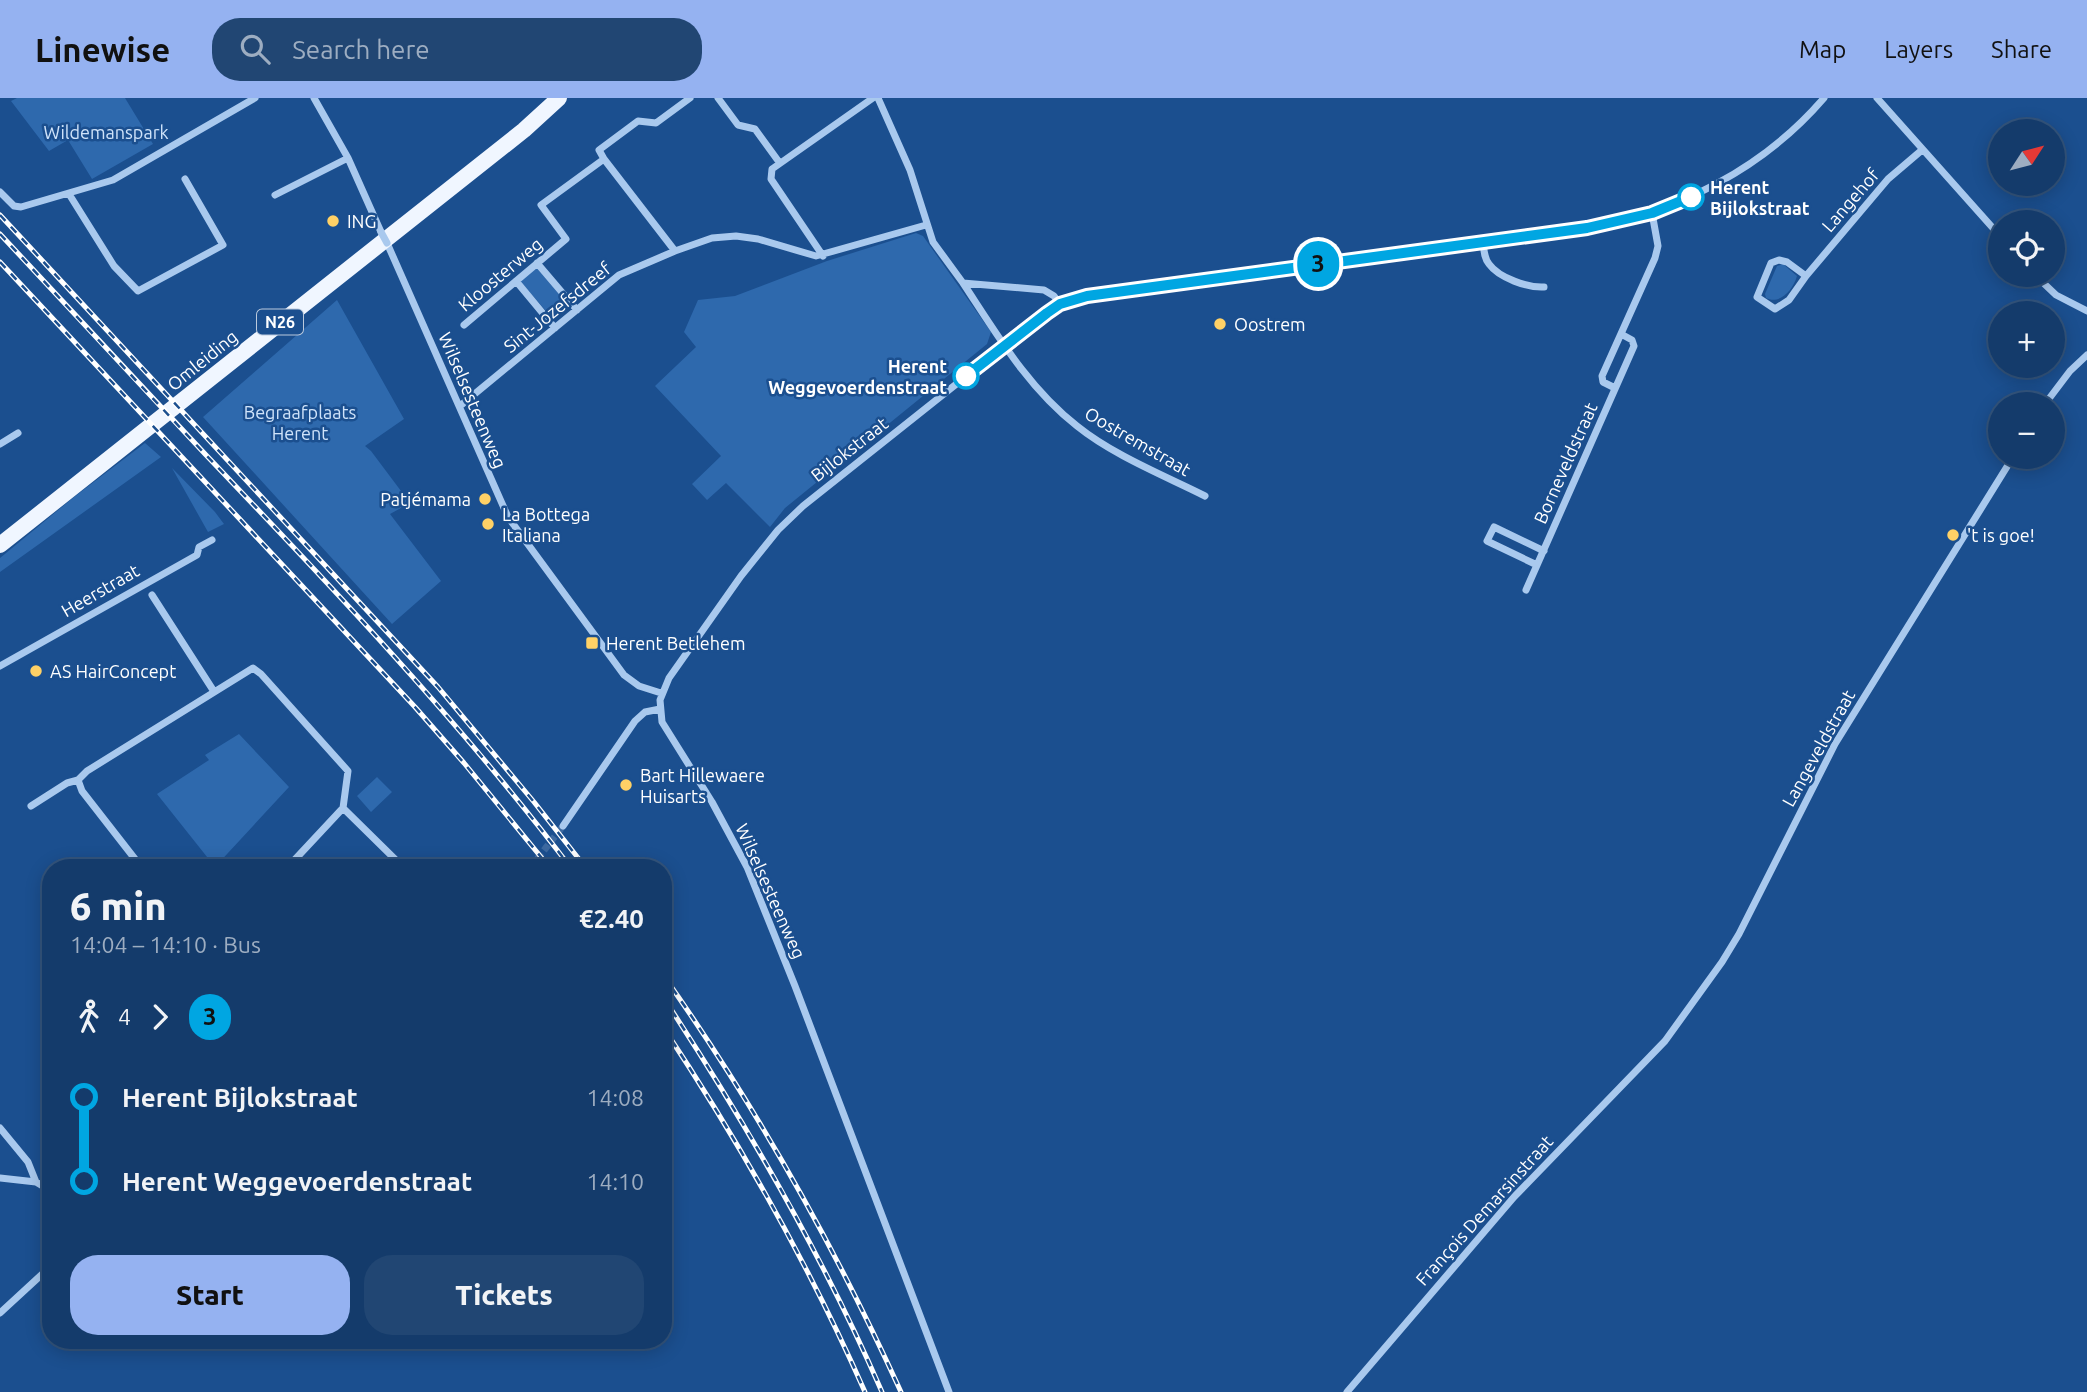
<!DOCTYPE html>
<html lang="en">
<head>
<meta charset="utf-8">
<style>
	body { margin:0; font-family:Ubuntu,sans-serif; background:#214673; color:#f1f3f6; height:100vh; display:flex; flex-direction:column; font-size:26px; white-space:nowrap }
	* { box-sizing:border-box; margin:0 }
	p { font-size:23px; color:#9dadc1 }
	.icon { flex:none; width:38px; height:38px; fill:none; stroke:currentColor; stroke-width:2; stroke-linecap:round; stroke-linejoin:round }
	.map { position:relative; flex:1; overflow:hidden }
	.details { position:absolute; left:42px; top:761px; width:630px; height:490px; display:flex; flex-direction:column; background:#143b6b; border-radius:28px; box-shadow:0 4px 18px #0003,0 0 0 2px #33557e }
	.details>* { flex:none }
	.badge { padding:0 14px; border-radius:23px; font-size:24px; line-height:46px }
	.needle { width:46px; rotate:54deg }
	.tools { position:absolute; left:1988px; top:21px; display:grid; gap:14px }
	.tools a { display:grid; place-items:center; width:77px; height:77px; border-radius:50%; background:#143b6b; box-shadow:0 4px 18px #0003,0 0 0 2px #33557e; font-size:35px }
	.map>.badge { position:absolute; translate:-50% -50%; box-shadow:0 0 0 4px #fff }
	.legs { display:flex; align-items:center; gap:10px; height:77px; padding:0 28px; font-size:23px }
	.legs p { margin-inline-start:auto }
	.summary { display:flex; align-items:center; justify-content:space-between; height:119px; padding:0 28px }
	h1 { font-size:38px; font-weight:800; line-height:52px }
	.cta { display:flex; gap:14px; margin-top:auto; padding:14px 28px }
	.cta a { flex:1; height:80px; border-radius:28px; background:#95b2f1; color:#111; font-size:28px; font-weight:800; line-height:80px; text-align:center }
	.cta a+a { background:#214673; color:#f1f3f6 }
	ul { padding:0 28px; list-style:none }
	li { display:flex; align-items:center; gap:24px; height:84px; font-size:26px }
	li i { display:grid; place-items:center; width:10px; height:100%; margin:0 9px; background:currentColor }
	li i::after { content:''; width:18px; height:18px; margin:-9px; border:5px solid; border-radius:50%; background:#143b6b }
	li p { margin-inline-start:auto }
	li:first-child i { background:linear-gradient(#0000 50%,currentColor 0) }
	li:last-child i { background:linear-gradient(currentColor 50%,#0000 0) }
	header { display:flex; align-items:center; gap:42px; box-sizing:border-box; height:98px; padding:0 35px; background:#95b2f1; color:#111 }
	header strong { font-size:33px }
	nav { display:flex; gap:38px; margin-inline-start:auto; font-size:24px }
	.search { width:490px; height:63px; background:#214673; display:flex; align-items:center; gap:18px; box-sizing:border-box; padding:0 24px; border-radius:28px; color:#9dadc1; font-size:26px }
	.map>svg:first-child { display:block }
</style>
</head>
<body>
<header>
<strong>Linewise</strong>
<div class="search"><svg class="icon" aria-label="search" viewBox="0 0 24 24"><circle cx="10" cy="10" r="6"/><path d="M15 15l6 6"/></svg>Search here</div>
<nav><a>Map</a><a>Layers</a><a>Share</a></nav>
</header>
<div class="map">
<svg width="2087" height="1294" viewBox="0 0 2087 1294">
	<rect width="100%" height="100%" fill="#1b4f8f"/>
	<path fill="#2e69ad" d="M17,0H125L153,46L92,81L68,42L49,53L11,3Z
		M916,135L923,138L991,234L987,246L785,410L770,429L726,385L707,402L692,386L721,358L655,288L696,249L684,234L698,202L735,198L827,163Z
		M1783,166L1797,178C1793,192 1780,207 1766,200L1765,196L1777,168Z
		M536,169L569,208L553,221L520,183Z
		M337,202L404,321L365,348L371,353L410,405L390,416L441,483L392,526L203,319Z
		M145,345L161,359L0,474V460L74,399Z
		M172,370L215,414L224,426L208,434Z
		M239,636L289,689L215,769L157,696L209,662L205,657Z
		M377,679L392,694L371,714L357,698Z"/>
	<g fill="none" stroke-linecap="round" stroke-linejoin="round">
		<path stroke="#3d69a0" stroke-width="7" stroke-dasharray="7 3.5" stroke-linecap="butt" d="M531,769L563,728"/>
		<path stroke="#a9c9ee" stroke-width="7" d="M314,0L348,60L381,134
			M718,0L738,27L755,31L779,64
			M878,0L910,72L933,144L963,185L1044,192L1054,198L1060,206
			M1877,0L2000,138
			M604,61L675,153
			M0,94L14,108L21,109L113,82L255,0
			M69,96L114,168L138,193L223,147L185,81
			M275,97L348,60
			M1483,144C1484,152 1484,160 1489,166C1499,180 1528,190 1544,189
			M387,145L508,419L624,577L639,588L661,595
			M823,158L771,81L772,71L873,0
			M537,165L577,212
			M2035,177L2056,197L2087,213
			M1806,178L1787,164L1779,162L1771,165L1757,199L1775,211L1789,202L1806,178L1888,81L1922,52
			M516,183L555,230
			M963,185C996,235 1028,290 1077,328C1113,357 1163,377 1205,398
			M464,227L566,141L541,107L604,61L599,52L638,23L656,25L690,0
			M1615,290L1603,284L1602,278L1655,160L1658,148L1652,115
			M2045,306L2070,273L2087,257
			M460,308L619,177L675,153L712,140L736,138L758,141L816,158L926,127
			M0,346L18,335
			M1537,467L1487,443L1494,429L1544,453
			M1526,492L1634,248L1632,242L1621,236
			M152,497L213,592
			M0,568L197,457L199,449L212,442
			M31,708L67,685L78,682
			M563,728L635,623L645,614L660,611
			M142,770L82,693L78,682L87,673L253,570L261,576L348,673L343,710L404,770
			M287,770L343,710
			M531,770V769
			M0,1030L28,1064L36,1084
			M0,1080L36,1084L51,1093
			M0,1215L51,1168
			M949,1294L795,888L747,769L712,704L662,624L660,602L669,580L741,478L778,432L803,408L1047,214L1073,201L1113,193L1587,130C1678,114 1763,71 1824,0
			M1347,1294L1514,1099L1665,943L1722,864L1739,836L1835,646L2013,359"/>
		<path stroke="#f0f6ff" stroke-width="16" d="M0,447L524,32L559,0"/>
		<defs>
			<path id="rail" d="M0,117L438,589L534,704L586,770
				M0,136C69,210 137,284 206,357C333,490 460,624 571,770
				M0,164L415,609L464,665L550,770
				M663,877C755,1007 835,1149 901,1294
				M663,899C746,1025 822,1156 882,1294
				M663,929C740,1045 809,1167 865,1294"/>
		</defs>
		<use href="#rail" stroke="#fff" stroke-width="5"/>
		<use href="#rail" stroke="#1b4f8f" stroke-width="2.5" stroke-dasharray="8" stroke-linecap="butt"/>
		<path stroke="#a9c9ee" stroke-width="7" d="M381,134L387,145"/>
	</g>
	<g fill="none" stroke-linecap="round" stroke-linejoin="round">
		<defs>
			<path id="line-1" d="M966,278L1047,215L1060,206L1087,198L1587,130L1652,115L1691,99"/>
		</defs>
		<use href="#line-1" stroke="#fff" stroke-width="16"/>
		<use href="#line-1" stroke="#00a6e2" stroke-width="10"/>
	</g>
	<g fill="#fff" stroke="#00a6e2" stroke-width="3.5">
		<circle cx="1691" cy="99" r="12"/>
		<circle cx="966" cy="278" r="12"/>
	</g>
	<g fill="#ffd166" stroke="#1b4f8f" stroke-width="2.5">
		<circle cx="333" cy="123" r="7"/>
		<circle cx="1220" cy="226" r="7"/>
		<circle cx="485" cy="401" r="7"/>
		<circle cx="488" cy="426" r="7"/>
		<circle cx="1953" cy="437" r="7"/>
		<rect x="585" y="538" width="14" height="14" rx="3.5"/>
		<circle cx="36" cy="573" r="7"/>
		<circle cx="626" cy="687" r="7"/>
	</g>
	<g text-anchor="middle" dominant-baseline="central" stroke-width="5" stroke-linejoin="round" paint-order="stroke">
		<rect fill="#1b4f8f" stroke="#bbcadd" stroke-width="2" x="257" y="211.5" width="46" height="25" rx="5"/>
		<g font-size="16" font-weight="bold" fill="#fff">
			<text x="280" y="224">N26</text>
		</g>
		<g font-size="18" fill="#cfe3fa" stroke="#1b4f8f">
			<text x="106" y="34">Wildemanspark</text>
			<text x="300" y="314">Begraafplaats<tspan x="300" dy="21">Herent</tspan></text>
		</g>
		<g font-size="18" font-weight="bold" fill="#fff" stroke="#1b4f8f" text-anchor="start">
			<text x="1710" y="89">Herent<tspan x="1710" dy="21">Bijlokstraat</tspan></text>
			<text x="947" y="268" text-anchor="end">Herent<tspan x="947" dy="21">Weggevoerdenstraat</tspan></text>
		</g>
		<g font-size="18" fill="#fff" stroke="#1b4f8f">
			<text transform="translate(1850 102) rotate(-49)">Langehof</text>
			<text transform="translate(500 176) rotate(-40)">Kloosterweg</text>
			<text transform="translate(557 209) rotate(-39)">Sint-Jozefsdreef</text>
			<text transform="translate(202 262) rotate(-39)">Omleiding</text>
			<text transform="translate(473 302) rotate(67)">Wilselsesteenweg</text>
			<text transform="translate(1138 343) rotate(30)">Oostremstraat</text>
			<text transform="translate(849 351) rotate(-38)">Bijlokstraat</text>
			<text transform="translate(1565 365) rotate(-66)">Borneveldstraat</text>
			<text transform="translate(100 492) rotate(-30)">Heerstraat</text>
			<text transform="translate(1818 650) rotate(-61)">Langeveldstraat</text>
			<text transform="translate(771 793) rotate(66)">Wilselsesteenweg</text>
			<text transform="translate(1484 1112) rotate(-48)">François Demarsinstraat</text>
		</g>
		<g font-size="18" fill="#fff" stroke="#1b4f8f" text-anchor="start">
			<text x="347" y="123">ING</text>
			<text x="1234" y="226">Oostrem</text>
			<text x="471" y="401" text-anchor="end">Patjémama</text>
			<text x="502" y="416">La Bottega<tspan x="502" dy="21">Italiana</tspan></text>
			<text x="1967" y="437">'t is goe!</text>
			<text x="606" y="545">Herent Betlehem</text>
			<text x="50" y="573">AS HairConcept</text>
			<text x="640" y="677">Bart Hillewaere<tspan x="640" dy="21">Huisarts</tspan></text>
		</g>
	</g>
</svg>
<div class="tools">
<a><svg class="needle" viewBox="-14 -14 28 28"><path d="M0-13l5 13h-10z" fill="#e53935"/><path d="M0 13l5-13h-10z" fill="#9dadc1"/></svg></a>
<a><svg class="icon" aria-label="locate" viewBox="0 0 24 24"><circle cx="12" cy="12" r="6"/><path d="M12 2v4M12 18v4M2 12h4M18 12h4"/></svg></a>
<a>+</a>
<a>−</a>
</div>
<b class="badge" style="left:1318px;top:166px;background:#00a6e2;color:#111">3</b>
<section class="details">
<div class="summary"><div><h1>6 min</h1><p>14:04 – 14:10 · Bus</p></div><b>€2.40</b></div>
<div class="legs"><svg class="icon" aria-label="walk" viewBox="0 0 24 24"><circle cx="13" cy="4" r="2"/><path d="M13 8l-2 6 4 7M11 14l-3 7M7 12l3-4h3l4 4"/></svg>4<svg class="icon" aria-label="forward" viewBox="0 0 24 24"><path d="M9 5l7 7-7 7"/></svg><b class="badge" style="background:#00a6e2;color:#111">3</b></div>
<ul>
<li><i style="color:#00a6e2"></i><b>Herent Bijlokstraat</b><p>14:08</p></li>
<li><i style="color:#00a6e2"></i><b>Herent Weggevoerdenstraat</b><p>14:10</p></li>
</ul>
<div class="cta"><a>Start</a><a>Tickets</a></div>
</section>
</div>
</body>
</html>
